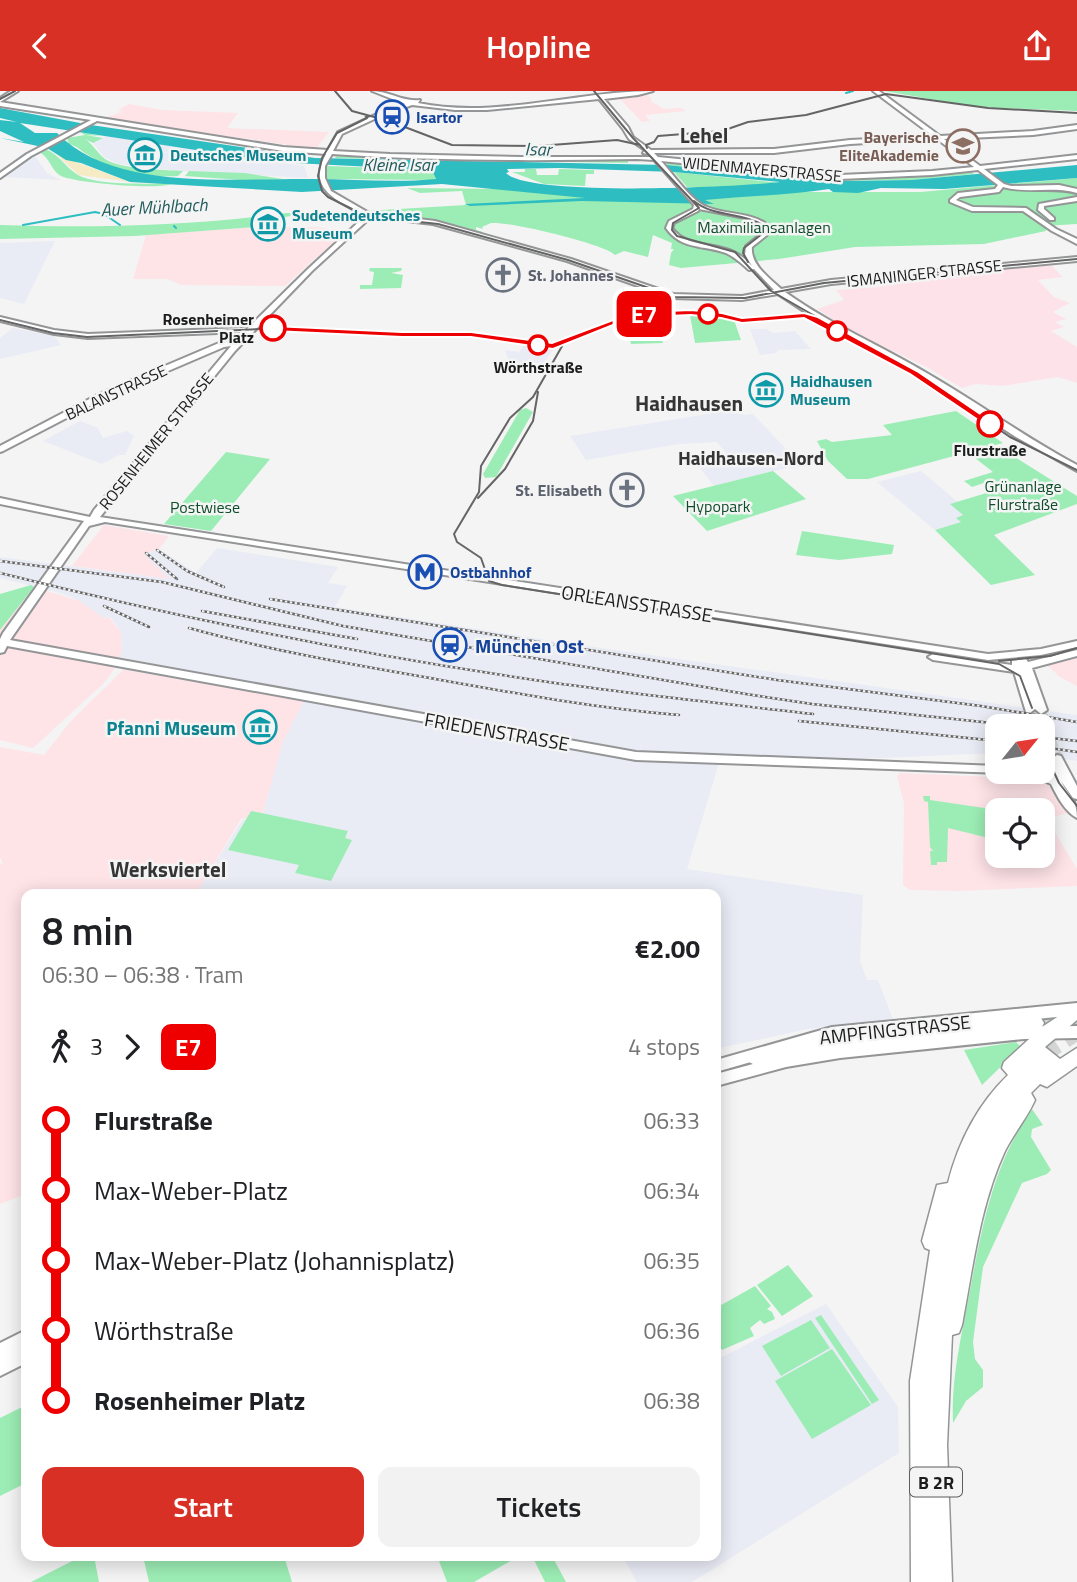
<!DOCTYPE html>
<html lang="en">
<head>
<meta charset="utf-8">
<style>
	body { margin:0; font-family:"Titillium Web",sans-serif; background:#f2f2f2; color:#202124; height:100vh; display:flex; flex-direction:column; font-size:26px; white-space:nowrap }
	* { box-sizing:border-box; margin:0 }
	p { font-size:23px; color:#757577 }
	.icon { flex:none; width:38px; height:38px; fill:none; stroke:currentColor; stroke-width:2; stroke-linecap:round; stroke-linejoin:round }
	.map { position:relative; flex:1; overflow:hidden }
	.details { position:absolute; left:21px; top:798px; width:700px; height:672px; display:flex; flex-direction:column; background:#fff; border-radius:14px; box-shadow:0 4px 18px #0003 }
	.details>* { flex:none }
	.badge { padding:0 14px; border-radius:10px; font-size:24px; line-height:46px }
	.needle { width:46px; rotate:60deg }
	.fabs { position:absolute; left:985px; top:623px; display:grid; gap:14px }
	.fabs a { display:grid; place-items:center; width:70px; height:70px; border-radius:14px; background:#fff; box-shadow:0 4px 18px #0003; font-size:35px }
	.map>.badge { position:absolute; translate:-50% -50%; box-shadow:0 0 0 4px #fff }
	.legs { display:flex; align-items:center; gap:10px; height:77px; padding:0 21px; font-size:23px }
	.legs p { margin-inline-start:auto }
	.summary { display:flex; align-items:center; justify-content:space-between; height:119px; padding:0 21px }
	h1 { font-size:38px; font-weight:600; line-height:52px }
	.button { display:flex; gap:14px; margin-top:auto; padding:14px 21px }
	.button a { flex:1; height:80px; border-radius:14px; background:#d93025; color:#fff; font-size:28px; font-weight:600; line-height:80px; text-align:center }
	.button a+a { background:#f2f2f2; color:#202124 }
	ul { padding:0 21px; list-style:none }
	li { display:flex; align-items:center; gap:24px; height:70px; font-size:26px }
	li i { display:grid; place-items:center; width:10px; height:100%; margin:0 9px; background:currentColor }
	li i::after { content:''; width:18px; height:18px; margin:-9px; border:5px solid; border-radius:50%; background:#fff }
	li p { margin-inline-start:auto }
	li:first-child i { background:linear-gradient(#0000 50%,currentColor 0) }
	li:last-child i { background:linear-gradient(currentColor 50%,#0000 0) }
	header { display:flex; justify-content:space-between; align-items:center; height:91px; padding:0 21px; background:#d93025; color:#fff; font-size:32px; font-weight:600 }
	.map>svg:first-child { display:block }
</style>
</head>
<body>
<header><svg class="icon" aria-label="back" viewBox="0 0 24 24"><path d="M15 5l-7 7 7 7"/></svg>Hopline<svg class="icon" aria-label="share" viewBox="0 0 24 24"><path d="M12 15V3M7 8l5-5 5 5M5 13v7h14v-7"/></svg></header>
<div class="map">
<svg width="1077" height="1491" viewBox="0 0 1077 1491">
	<rect width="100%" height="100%" fill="#f4f4f5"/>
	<path fill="#fee3e7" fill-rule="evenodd" d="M647,3L652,9L650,10L664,18L681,17L686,20L645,24L650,30L642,31L618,6Z
		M129,13L162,19L238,22L227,37L329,41L316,58L104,27L123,21L113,22L124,20L118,19Z
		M255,136H317L345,141L285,195L181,194L168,188H133L146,144Z
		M104,434L169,445L159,458L145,463L170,488L72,475Z
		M34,496L80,510L105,528L108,525L121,541L122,561L115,577L104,592L33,657L0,649V539Z
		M1077,558V595L1060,586L1038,566Z
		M124,578L304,610L283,651L262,725L241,728L196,803H26V1103L0,1113V772L3,773L0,766V656L44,664L70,631Z
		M900,682L1044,688L1067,722L1047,728L1077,778V795L960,800L910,799L903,794L904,712L897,685ZM998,719H1043V765H998Z"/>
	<path fill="#e9ecf5" d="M107,44L304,75L308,87L177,80L119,73L104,66L93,52Z
		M35,65L47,82L61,89L4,86Z
		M55,150L24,213L0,207V152Z
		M13,237L54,245L61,254L0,268V247Z
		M750,238H767L773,242L795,240L811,258L778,259L776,262L760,264Z
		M524,254L553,258L540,279L504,274L508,268L505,259L519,261Z
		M725,315L731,321L745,324L753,323L802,375L773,380L714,395L693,368L726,362L717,351L679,353L586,369L570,345L714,322L711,318Z
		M80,330L98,337L103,347L127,340L134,345L125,364H119L102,373L43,350Z
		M921,380L958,411L951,413L963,424L962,431L935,439L877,391Z
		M217,457L338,476L328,492L347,495L335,516L559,551L1077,624V670L1043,665V635H998L997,662L857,668L661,663L565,647L563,654L659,672H719L687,778L863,804L860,870L867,889H878L893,928L808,938L720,957L716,950V803H196L242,729L247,728L251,720L263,722L283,651L304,610L115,577L122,561L121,541L112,528L108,525L105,528L80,510L60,502L0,487V466L169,488L144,463L159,458L196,482Z
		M826,1213L898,1316L899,1362L692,1491H637L622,1465H716V1269Z"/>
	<path fill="#fde3e9" d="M1049,172L1063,186L1038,189L1054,206L1070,212L1053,221L1066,228L1055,231L1064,236L1051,240L1077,256V292L1058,286L1003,295L976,293L962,297L926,276L849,239L817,218L844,209L836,199L880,196L883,193L879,188Z"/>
	<path fill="#9cedb5" d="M884,0H1077V20L976,16Z
		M80,41L101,45L85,44L103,47L93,52L85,48C93,53 97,62 105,68C119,78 165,79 183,80L178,85C151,87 110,80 88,64C81,60 77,55 69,53L67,47L85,44Z
		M45,58C58,62 65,76 78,84C98,95 147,92 171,93C157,99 76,92 61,85C51,80 50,66 39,61Z
		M336,65L477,69L609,67L628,68V72L335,67Z
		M667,71L830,87L903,86L971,80L974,83L911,89L827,90L667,74Z
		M327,75L433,79L436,89L326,88Z
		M525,78H536L537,84H558L559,78L594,79V83H586L585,95L544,93L512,81H525Z
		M189,80L245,82L283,88L254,90L185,85Z
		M674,81L781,92L712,97L687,96Z
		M1077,87V133L1045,135L1046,140L984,153L855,156L779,168L681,177L669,174L671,162L674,158H671L672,152L653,144L648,166L624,160L615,164C607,154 510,130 491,132C488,133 485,135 482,136L483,138L476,136V139L483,141L479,142L437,130L365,120L466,114L462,100L420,102L407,97L505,98L586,106L685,110L783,101H920Z
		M286,122H307L285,126V129L255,133V136L135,145L0,148V134C98,137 188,135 286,122Z
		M370,177H402L401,180L391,182L403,184L401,197L360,198V194H372L374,181L369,180Z
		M690,224L721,226L734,229L741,249L695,252Z
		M643,225H655L663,252L631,253L625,230Z
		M526,317L533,321L496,386L485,387L483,383L520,319Z
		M956,320L1003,352L868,388H847L828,370L817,350L826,348L832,351L892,344L883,334Z
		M226,361L270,368L211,440L164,433Z
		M998,361L1005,365L1010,363L1077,405V413L994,444L1035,484L991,494L935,439L961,431L956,427L963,424L950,413L993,400L984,392L972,396L964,390L993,381L975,367Z
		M773,380L806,408L707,440L673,405Z
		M802,440L894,454L892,463L839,469L796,464Z
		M31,494L34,496L0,539V503Z
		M923,705H930V709L991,718V738L997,743V749L948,737L947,771H937V774H931L930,760H933L930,756L928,711L924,710Z
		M251,720L348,740L345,747L352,749L331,790L295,782L299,774L228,759Z
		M1016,951L1021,956L982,994L964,959Z
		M1032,1018L1043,1034L1032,1038L1031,1046L1051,1079L1047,1083L1022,1092L983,1176L973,1251L975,1268L983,1279V1296L966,1310L953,1332C951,1290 960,1251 968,1210C981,1142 991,1076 1032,1018Z
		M788,1174L813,1205L782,1225L757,1194Z
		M755,1195L771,1215L767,1218L772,1221L775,1228L764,1233L760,1229L750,1237L754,1245L722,1259L716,1249V1217Z
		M821,1224L879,1309L872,1313L815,1227Z
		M811,1229L830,1257L781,1285L762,1255Z
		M832,1258L871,1314L812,1348L775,1290Z
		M26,1314V1392L0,1405V1327Z
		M82,1465H94L99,1491H31Z
		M143,1465H284L292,1491H149Z
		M447,1465H519L474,1491H447L439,1470Z
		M532,1465H552L566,1491H545Z"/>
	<path fill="#f5ebc5" d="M57,64L130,91L79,84Z"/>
	<path fill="#2ebec1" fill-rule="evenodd" d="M0,17L91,34L315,67L667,74L808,89L850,90L911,89L1077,74V87L944,98L881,97L858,102L833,101L829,98C789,104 746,105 705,109L714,113L582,110L470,115L465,113L585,107L442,93L302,101L130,91L81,72L66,69L47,57L0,47L24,51L0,40V29L17,31L0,27ZM20,32L274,71L432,79L436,88C396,92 354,88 313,88C232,87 114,101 57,42H35ZM559,77L674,81L780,91C740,96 529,106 506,82L509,81L507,78Z"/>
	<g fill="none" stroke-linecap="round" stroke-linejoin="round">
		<path stroke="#2ebec1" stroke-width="2" d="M846,2L853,0
			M23,134L95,121L104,123L120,134
			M174,135L176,137"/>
		<path stroke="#d3d4d4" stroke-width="10" stroke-dasharray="10 5" stroke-linecap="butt" d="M1030,618L1035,635
			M1041,619L1056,664"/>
		<path stroke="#d3d4d4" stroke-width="13" stroke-dasharray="13 6" stroke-linecap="butt" d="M1055,663L1057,668"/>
		<path stroke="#d3d4d4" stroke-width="17" stroke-dasharray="17 9" stroke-linecap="butt" d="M1035,932L1077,929
			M1043,963L1077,941"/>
		<defs>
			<path id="secondary" d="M11,0H18L0,11V7Z
				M372,0C390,0 401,11 420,9L418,12C496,28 576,0 653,0L638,4L604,8L628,36L633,46L651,59L774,58L850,49L933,45L873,0H879L940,45L1033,40L1077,34V38L1033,44L944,48L980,75L1077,64V68L984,78L1004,93L1011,95L1059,94L1077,98V102C1052,95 1028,103 1003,96L999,101L960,106L956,109L973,116L1026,117L1056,138L1077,148V153L1052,140L1023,120H972L950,111V109L958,102L995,98L998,94L978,79L932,84L840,88L661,70C673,83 692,111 707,116C727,124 747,121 765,132L767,144L752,156C750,173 769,187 781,198L831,189L1077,166V170L831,193L785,201C831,234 882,255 930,284C980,313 1026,347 1077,374V380L1016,346L924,287L825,234L778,203L742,209L672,207L567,170L433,133L371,126L312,180L235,260L100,426L988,563L1041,558L1077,550V556L1041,564L988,569L105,431L89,435L10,549L636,661L998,675V681L1002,682L636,669L7,555L4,561L0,562V548L3,542L84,430L0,413V407L90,426L94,419L231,255L224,256L105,307L3,360L0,361V355L99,303L219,252L236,250L244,241L88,247L54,243L0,230V226L54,239L88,243L244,237L247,238L308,178L365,125C338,109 306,99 326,63L283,60L97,30L31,65L0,87V82L27,63L91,29L0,15V11L283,56L328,59L338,41L377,23L405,13ZM599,8L623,38L629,48L645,59L643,62L648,63L651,66H522L390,63L333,60L342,43L381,25L412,14L455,19H487ZM937,48L974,76L932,80L840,84L658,66L654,62H774L850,53ZM332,63C433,70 535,70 637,68L654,69L694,114L693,118L669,130L666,137C681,159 704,154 726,162C735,166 742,173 749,179L754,178L774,199L742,205L673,203L571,168L435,130L369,122L331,100L325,87V75ZM699,118L745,127L760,134L761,143L746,155L745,164L752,175C746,169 741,164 734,161C714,151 686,157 672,137L674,132L698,120Z
				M1077,106V110L1044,115V118L1054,127V129H1050L1038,119L1039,113Z
				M1077,559V565L1032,577L1047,619L1041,623L1035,618L1030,622L1026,621L1014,581L933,569L928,566L933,563L1012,574V569L1026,568L1028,571Z
				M1045,662L1049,663L1051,668L1057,664L1061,665L1077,695V708L1073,707L1061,690C1069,706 1077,708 1077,727C1065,721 1057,705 1051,693L1030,684L1028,681L1046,682L1043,675V663Z
				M1077,912V924L832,948L716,981V969L832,936Z
				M1077,935V947L1024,948L840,967L786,976L716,995V983L786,964L840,955L1024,936Z
				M26,1239V1272L0,1285V1252Z"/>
			<path id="highway" d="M1077,913V929L1045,956L1060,968L1077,957V975L1047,996L1040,993L1031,1002L1035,1009C1027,1027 1014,1042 1005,1060C980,1114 973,1176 962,1234L959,1242L952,1244L947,1354L952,1491H911L910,1290L930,1159L925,1157L922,1150L937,1094L948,1092C958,1052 978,1013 1008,984L1002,977L1004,971L1040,938L837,961L755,974L749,971L746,966L749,961L755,958L837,945L1035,925L1041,927L1044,932L1042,936Z"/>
		</defs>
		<use href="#secondary" stroke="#949596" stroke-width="4"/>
		<use href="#highway" stroke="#949596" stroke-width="3"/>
		<use href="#secondary" fill="#fff" fill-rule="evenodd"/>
		<use href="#highway" fill="#fff" fill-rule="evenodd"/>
		<path stroke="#656566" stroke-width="2" d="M335,0L352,20L389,30L452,54L538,55L617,49L640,54
			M594,0L633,47L699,117L673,132L672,139L677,145L735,161L771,200L920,285L1010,346L1077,379
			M0,8L15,0
			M364,23L367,27L337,42L322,67L318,85L322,100L328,106L366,125L438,133L568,169L675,206L745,207L824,192L1077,168
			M647,57L646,54L654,51L658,45L722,40L748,31L806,24L886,3L988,17L1077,22
			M694,110C713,126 740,121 761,133L762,143L744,157L743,162L748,171
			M0,229L53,242L87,246L281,237L402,243H471L549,255L562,253L575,245L643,223L697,222L744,230L798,224L815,228
			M582,241L565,250L533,306L510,327L481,375L479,401L454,443L457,451L481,467L489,490L502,494L999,573L1020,585L1032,617
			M478,407L505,378L533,330L538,301
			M999,570L1050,565L1077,557
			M1047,666L1059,692L1077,715"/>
		<defs>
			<path id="rail" d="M157,459L187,480L224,496
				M146,462L177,488
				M0,470L162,491L343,535L746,603L812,613L1020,635
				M0,482C183,528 368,565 555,592C641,604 727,613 813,623
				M270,508L777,589L981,615L1077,631
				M104,515L149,536
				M202,520L357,548
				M189,537C268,559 349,573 430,587C513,602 595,617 679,624
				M799,630L998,650
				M1010,632L1038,635
				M1043,646L1077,650
				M1043,656L1077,661"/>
		</defs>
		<use href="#rail" stroke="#656566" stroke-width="2.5"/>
		<use href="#rail" stroke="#f4f4f5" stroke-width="2" stroke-dasharray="2.5" stroke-linecap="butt"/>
	</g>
	<path fill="#e00" stroke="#fff" stroke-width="2" d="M691,219L722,222L742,227L804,222L818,226L917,280L995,333L987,335L910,283L804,227L742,232L721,227L691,224L643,226L623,230L553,258L471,246H402L273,240L269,237L273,235L402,241H471L552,252L621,226L643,221Z"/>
	<defs>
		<symbol id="station-ring" viewBox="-11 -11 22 22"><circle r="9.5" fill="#f4f4f5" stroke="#1a4fb4" stroke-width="1.5"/><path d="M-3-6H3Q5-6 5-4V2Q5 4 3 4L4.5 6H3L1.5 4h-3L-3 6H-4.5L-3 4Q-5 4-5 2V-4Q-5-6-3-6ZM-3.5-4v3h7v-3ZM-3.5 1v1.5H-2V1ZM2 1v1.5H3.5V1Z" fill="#1a4fb4"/></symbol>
		<symbol id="university-ring" viewBox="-11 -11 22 22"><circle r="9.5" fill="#f4f4f5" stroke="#8d6e63" stroke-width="1.5"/><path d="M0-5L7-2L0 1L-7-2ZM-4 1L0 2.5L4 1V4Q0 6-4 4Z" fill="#8d6e63"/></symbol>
		<symbol id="museum-ring" viewBox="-11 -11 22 22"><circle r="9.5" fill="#f4f4f5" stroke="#0f9aa8" stroke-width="1.5"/><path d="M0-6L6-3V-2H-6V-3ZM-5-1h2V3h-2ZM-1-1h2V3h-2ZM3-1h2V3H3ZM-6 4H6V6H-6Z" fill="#0f9aa8"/></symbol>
		<symbol id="church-ring" viewBox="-11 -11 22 22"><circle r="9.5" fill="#f4f4f5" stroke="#6b7280" stroke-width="1.5"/><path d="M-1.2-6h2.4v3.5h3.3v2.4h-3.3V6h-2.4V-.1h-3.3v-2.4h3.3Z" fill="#6b7280"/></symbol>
		<symbol id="metro-ring" viewBox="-11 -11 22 22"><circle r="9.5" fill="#f4f4f5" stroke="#1a4fb4" stroke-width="1.5"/><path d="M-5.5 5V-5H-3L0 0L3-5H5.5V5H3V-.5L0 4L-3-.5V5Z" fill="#1a4fb4"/></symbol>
	</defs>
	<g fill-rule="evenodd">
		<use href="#station-ring" x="373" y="7" width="38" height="38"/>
		<use href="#university-ring" x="944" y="36" width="38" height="38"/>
		<use href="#museum-ring" x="126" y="45" width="38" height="38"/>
		<use href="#museum-ring" x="249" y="114" width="38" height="38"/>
		<use href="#church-ring" x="484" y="165" width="38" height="38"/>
		<use href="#museum-ring" x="747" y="280" width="38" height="38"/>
		<use href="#church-ring" x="608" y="380" width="38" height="38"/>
		<use href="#metro-ring" x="406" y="462" width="38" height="38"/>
		<use href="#station-ring" x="431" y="535" width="38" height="38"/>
		<use href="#museum-ring" x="241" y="617" width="38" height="38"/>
	</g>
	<g fill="#fff" stroke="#e00" stroke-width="3.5">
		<circle cx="708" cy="223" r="9"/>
		<circle cx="273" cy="237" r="12"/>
		<circle cx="837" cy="240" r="9"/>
		<circle cx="538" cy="254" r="9"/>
		<circle cx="990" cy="333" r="12"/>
	</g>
	<g text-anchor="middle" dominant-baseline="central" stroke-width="5" stroke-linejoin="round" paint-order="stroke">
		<g font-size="16" font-weight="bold" fill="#164399" stroke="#f4f4f5" text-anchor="start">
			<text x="416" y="26">Isartor</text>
			<text x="450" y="481">Ostbahnhof</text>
		</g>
		<g font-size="16" font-weight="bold" fill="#785e54" stroke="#f4f4f5" text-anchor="end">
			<text x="939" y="46">Bayerische<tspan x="939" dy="18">EliteAkademie</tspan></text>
		</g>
		<g font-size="16" font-weight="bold" fill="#0d838f" stroke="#f4f4f5" text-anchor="start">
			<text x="170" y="64">Deutsches Museum</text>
			<text x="292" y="124">Sudetendeutsches<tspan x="292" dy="18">Museum</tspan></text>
			<text x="790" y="290">Haidhausen<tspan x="790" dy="18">Museum</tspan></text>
		</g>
		<g font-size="16" fill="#1b1c1c" stroke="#f4f4f5">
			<text transform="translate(762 78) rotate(5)">WIDENMAYERSTRASSE</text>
			<text transform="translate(924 182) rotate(-6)">ISMANINGER STRASSE</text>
			<text transform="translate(116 301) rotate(-25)">BALANSTRASSE</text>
			<text transform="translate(156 350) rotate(-51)">ROSENHEIMER STRASSE</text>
		</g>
		<g font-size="16" fill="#0e4d29" stroke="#f4f4f5">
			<text x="764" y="136">Maximiliansanlagen</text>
			<text x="1023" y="395">Grünanlage<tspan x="1023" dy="18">Flurstraße</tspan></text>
			<text x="718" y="415">Hypopark</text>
			<text x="205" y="416">Postwiese</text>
		</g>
		<g font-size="16" font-weight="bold" fill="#5b616d" stroke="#f4f4f5" text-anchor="start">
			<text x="528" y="184">St. Johannes</text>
			<text x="602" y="399" text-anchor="end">St. Elisabeth</text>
		</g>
		<g font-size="16" font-weight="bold" fill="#1b1c1c" stroke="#f4f4f5">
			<text x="254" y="228" text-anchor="end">Rosenheimer<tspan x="254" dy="18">Platz</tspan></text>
			<text x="538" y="276">Wörthstraße</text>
			<text x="990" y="359">Flurstraße</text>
		</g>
		<g font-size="18" font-style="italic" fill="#245c5d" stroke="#f4f4f5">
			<text transform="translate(538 58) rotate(1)">Isar</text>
			<text x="399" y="73">Kleine Isar</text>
			<text transform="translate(154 116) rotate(-3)">Auer Mühlbach</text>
		</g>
		<rect fill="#f4f4f5" stroke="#5c5d5d" stroke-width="2" x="910" y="1376.5" width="52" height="29" rx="5"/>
		<g font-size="18" font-weight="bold" fill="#1b1c1c">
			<text x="936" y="1391">B 2R</text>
		</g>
		<g font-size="19" font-weight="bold" fill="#353536" stroke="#f4f4f5">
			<text x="751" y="366">Haidhausen-Nord</text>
		</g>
		<g font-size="19" fill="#1b1c1c" stroke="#f4f4f5">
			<text transform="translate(637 512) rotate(9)">ORLEANSSTRASSE</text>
			<text transform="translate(497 640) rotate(10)">FRIEDENSTRASSE</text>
			<text transform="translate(895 938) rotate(-6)">AMPFINGSTRASSE</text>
		</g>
		<g font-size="19" font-weight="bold" fill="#164399" stroke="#f4f4f5" text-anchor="start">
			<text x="475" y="554">München Ost</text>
		</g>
		<g font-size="19" font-weight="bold" fill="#0d838f" stroke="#f4f4f5" text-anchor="end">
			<text x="236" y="636">Pfanni Museum</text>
		</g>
		<g font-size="21" font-weight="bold" fill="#353536" stroke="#f4f4f5">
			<text x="704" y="44">Lehel</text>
			<text x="689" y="312">Haidhausen</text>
		</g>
		<g font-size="21" font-weight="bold" fill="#353536" stroke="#f4f4f5">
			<text x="168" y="778">Werksviertel</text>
		</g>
	</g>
</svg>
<div class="fabs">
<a><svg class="needle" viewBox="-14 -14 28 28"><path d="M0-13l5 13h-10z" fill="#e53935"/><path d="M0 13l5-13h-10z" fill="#757577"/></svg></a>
<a><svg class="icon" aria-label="locate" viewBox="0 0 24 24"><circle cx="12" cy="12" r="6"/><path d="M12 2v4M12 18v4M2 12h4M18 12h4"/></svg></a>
</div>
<b class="badge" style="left:644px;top:223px;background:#e00;color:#fff">E7</b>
<section class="details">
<div class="summary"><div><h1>8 min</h1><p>06:30 – 06:38 · Tram</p></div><b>€2.00</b></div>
<div class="legs"><svg class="icon" aria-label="walk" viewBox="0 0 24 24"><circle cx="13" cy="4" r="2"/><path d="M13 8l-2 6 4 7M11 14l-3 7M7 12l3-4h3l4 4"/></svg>3<svg class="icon" aria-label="forward" viewBox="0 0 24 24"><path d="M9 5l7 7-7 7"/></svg><b class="badge" style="background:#e00;color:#fff">E7</b><p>4 stops</p></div>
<ul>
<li><i style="color:#e00"></i><b>Flurstraße</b><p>06:33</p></li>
<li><i style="color:#e00"></i><span>Max-Weber-Platz</span><p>06:34</p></li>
<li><i style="color:#e00"></i><span>Max-Weber-Platz (Johannisplatz)</span><p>06:35</p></li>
<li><i style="color:#e00"></i><span>Wörthstraße</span><p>06:36</p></li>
<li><i style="color:#e00"></i><b>Rosenheimer Platz</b><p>06:38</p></li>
</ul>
<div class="button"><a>Start</a><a>Tickets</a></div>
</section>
</div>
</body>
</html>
